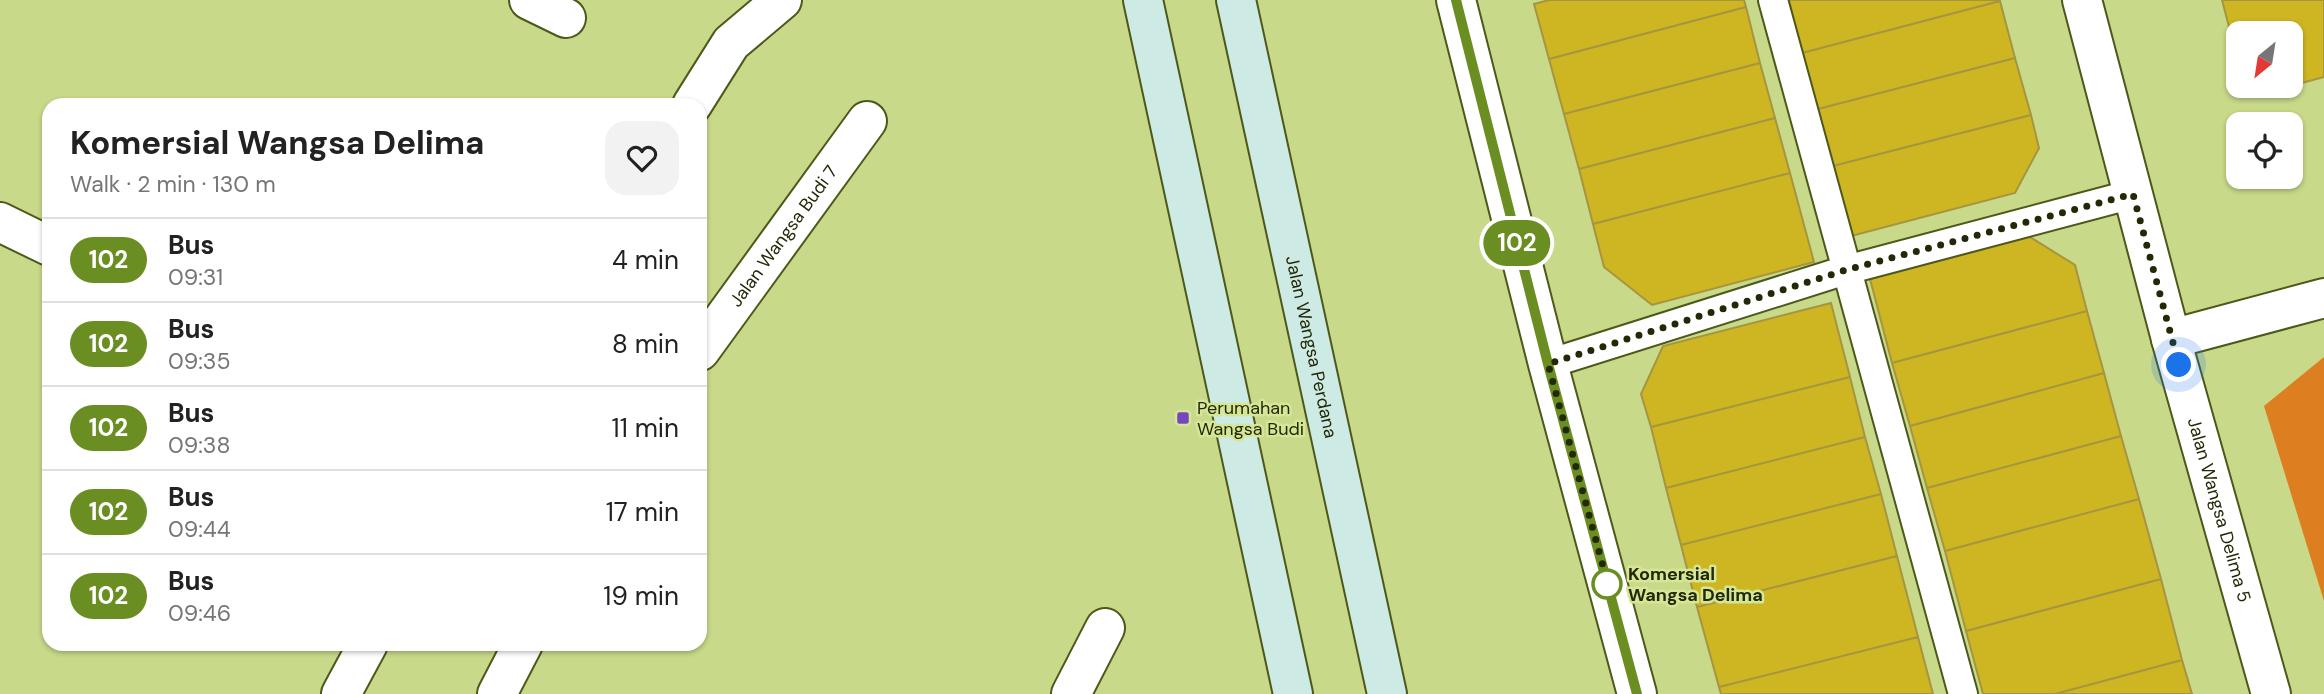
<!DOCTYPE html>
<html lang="en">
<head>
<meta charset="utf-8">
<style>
	body { margin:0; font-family:"DM Sans",sans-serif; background:#f2f2f2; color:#222; height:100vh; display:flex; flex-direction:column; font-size:26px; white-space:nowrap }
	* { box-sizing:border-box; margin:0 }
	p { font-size:23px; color:#767676 }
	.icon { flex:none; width:38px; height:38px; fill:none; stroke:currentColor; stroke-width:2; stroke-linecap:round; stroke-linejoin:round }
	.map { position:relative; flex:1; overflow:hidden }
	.sheet { position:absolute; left:42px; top:98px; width:665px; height:553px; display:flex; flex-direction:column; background:#fff; border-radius:21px; box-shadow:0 2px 5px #0004 }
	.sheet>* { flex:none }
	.badge { padding:0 14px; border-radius:23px; font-size:24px; line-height:46px }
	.needle { width:46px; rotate:210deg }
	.buttons { position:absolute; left:2226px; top:21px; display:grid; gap:14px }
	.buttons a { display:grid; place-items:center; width:77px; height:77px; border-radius:14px; background:#fff; box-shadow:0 2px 5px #0004; font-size:35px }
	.you { position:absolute; width:35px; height:35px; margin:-18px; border:5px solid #fff; border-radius:50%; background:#1a73e8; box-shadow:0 0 0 10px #1a73e833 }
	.map>.badge { position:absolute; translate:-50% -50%; box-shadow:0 0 0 4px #fff }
	.round { display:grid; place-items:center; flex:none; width:74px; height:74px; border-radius:21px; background:#f2f2f2 }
	.summary { display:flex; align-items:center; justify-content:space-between; height:119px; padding:0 28px }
	h1 { font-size:33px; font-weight:700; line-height:52px }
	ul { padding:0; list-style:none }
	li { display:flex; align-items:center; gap:21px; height:84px; padding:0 28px; border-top:2px solid #e0e0e0 }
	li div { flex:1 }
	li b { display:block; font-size:26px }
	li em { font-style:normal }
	li .badge { min-width:77px; font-weight:700; text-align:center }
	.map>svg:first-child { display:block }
</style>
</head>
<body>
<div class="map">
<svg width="2324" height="694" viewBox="0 0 2324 694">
	<rect width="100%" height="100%" fill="#c8d989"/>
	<path fill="#dd7e21" d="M2324,357V601L2264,406Z"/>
	<path fill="#ceb522" stroke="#a59541" stroke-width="2" d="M1549,0H1744L1746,7L1549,59L1534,4Z
		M1789,0H2000V1L1802,53Z
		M2222,0H2324V77L2291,86V33H2238V61Z
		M2000,1L2015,58L1818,109L1802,53Z
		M1746,7L1760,63L1564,114L1549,59Z
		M2015,58L2031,115L1833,166L1818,109Z
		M1760,63L1775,118L1579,169L1564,114Z
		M2245,86H2290L2248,97Z
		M2031,115L2039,148L2015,193L1851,236L1833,166Z
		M1775,118L1790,173L1593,224L1579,169Z
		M1790,173L1814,262L1652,305L1604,267L1593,224Z
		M2030,237L2075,265L2087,311L1892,363L1870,279Z
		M1831,303L1850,377L1651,427L1641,394L1663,346Z
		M2087,311L2104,373L1910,426L1892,363Z
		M2104,373L2121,436L1927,488L1910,426Z
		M1850,377L1865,437L1666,488L1651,427Z
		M2121,436L2139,499L1945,551L1927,488Z
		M1865,437L1881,494L1681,545L1666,488Z
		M1881,494L1897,556L1697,607L1681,545Z
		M2139,499L2161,579L1966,631L1945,551Z
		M1897,556L1918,637L1719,687L1697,607Z
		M2161,579L2182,660L2055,694H1983L1966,631Z
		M1918,637L1933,694H1721L1719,687Z
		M2182,660L2192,694H2055Z"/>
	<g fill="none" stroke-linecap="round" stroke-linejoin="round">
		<defs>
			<path id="service" d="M1773,0L1963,694
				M1548,364L1846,270L2133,194"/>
			<g id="minor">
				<path d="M529,0L566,18"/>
				<path d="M1456,0L1548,364L1637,694"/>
				<path id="s1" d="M2082,0L2171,339L2271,694"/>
				<path d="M0,222L49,246"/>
				<path d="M2171,339L2324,298"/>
				<path id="s2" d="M700,351L867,121"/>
				<path d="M497,694L523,644"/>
				<path d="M1071,694L1105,628"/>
			</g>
			<path id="tertiary" d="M692,105L731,43L782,0
				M341,694L368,644"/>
			<g id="secondary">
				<path d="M1143,0L1293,694"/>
				<path id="s3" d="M1236,0L1387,694"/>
			</g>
		</defs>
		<use href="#service" stroke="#4d581b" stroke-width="32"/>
		<use href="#minor" stroke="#4d581b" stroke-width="42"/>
		<use href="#tertiary" stroke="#4d581b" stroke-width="42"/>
		<use href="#secondary" stroke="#4d581b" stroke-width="42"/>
		<use href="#service" stroke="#fff" stroke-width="28"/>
		<use href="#minor" stroke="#fff" stroke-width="38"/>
		<use href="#tertiary" stroke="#fff" stroke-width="38"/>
		<use href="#secondary" stroke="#cdeae4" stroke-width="38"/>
	</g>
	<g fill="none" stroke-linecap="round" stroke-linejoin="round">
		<defs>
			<path id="line" d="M1456,0L1548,364L1637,694"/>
		</defs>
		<use href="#line" stroke="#fff" stroke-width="16"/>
		<use href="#line" stroke="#6b8e23" stroke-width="10"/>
		<path stroke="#232907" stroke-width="7" stroke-dasharray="0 12.6" d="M1607,584L1610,592L1548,364L1846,270L2133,194L2179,365"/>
	</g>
	<rect fill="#7646be" stroke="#d5e796" stroke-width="2.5" x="1176" y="411" width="14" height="14" rx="3.5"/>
	<circle fill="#fff" stroke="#6b8e23" stroke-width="3.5" cx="1607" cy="584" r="14"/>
	<g text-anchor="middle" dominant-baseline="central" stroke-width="5" stroke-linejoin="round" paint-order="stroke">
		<g font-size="18" fill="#232907" stroke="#d5e796">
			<text stroke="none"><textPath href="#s2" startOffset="142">Jalan Wangsa Budi 7</textPath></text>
			<text stroke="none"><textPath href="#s3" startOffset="355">Jalan Wangsa Perdana</textPath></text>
			<text stroke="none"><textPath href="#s1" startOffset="528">Jalan Wangsa Delima 5</textPath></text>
		</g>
		<g font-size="18" fill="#232907" stroke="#d5e796" text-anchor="start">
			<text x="1197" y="408">Perumahan<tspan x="1197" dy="21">Wangsa Budi</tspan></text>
		</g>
		<g font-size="18" font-weight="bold" fill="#232907" stroke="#d5e796" text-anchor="start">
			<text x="1628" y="574">Komersial<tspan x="1628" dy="21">Wangsa Delima</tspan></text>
		</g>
	</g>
</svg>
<div class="buttons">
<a><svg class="needle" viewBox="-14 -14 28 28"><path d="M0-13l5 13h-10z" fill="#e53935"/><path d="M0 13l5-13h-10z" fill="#767676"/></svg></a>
<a><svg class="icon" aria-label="locate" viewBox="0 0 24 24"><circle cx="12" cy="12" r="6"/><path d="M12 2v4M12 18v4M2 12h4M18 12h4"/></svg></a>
</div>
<div class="you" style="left:2179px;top:365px"></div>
<b class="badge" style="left:1517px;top:243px;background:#6b8e23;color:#fff">102</b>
<section class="sheet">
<div class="summary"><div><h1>Komersial Wangsa Delima</h1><p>Walk · 2 min · 130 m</p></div><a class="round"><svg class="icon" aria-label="heart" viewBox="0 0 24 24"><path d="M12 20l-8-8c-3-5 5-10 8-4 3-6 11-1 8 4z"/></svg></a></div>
<ul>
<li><span class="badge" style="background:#6b8e23;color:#fff">102</span><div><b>Bus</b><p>09:31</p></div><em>4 min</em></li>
<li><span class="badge" style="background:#6b8e23;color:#fff">102</span><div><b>Bus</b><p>09:35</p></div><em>8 min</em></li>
<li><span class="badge" style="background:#6b8e23;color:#fff">102</span><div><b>Bus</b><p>09:38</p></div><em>11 min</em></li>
<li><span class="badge" style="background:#6b8e23;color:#fff">102</span><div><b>Bus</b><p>09:44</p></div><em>17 min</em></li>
<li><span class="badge" style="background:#6b8e23;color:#fff">102</span><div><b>Bus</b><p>09:46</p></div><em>19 min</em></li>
</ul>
</section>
</div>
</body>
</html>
